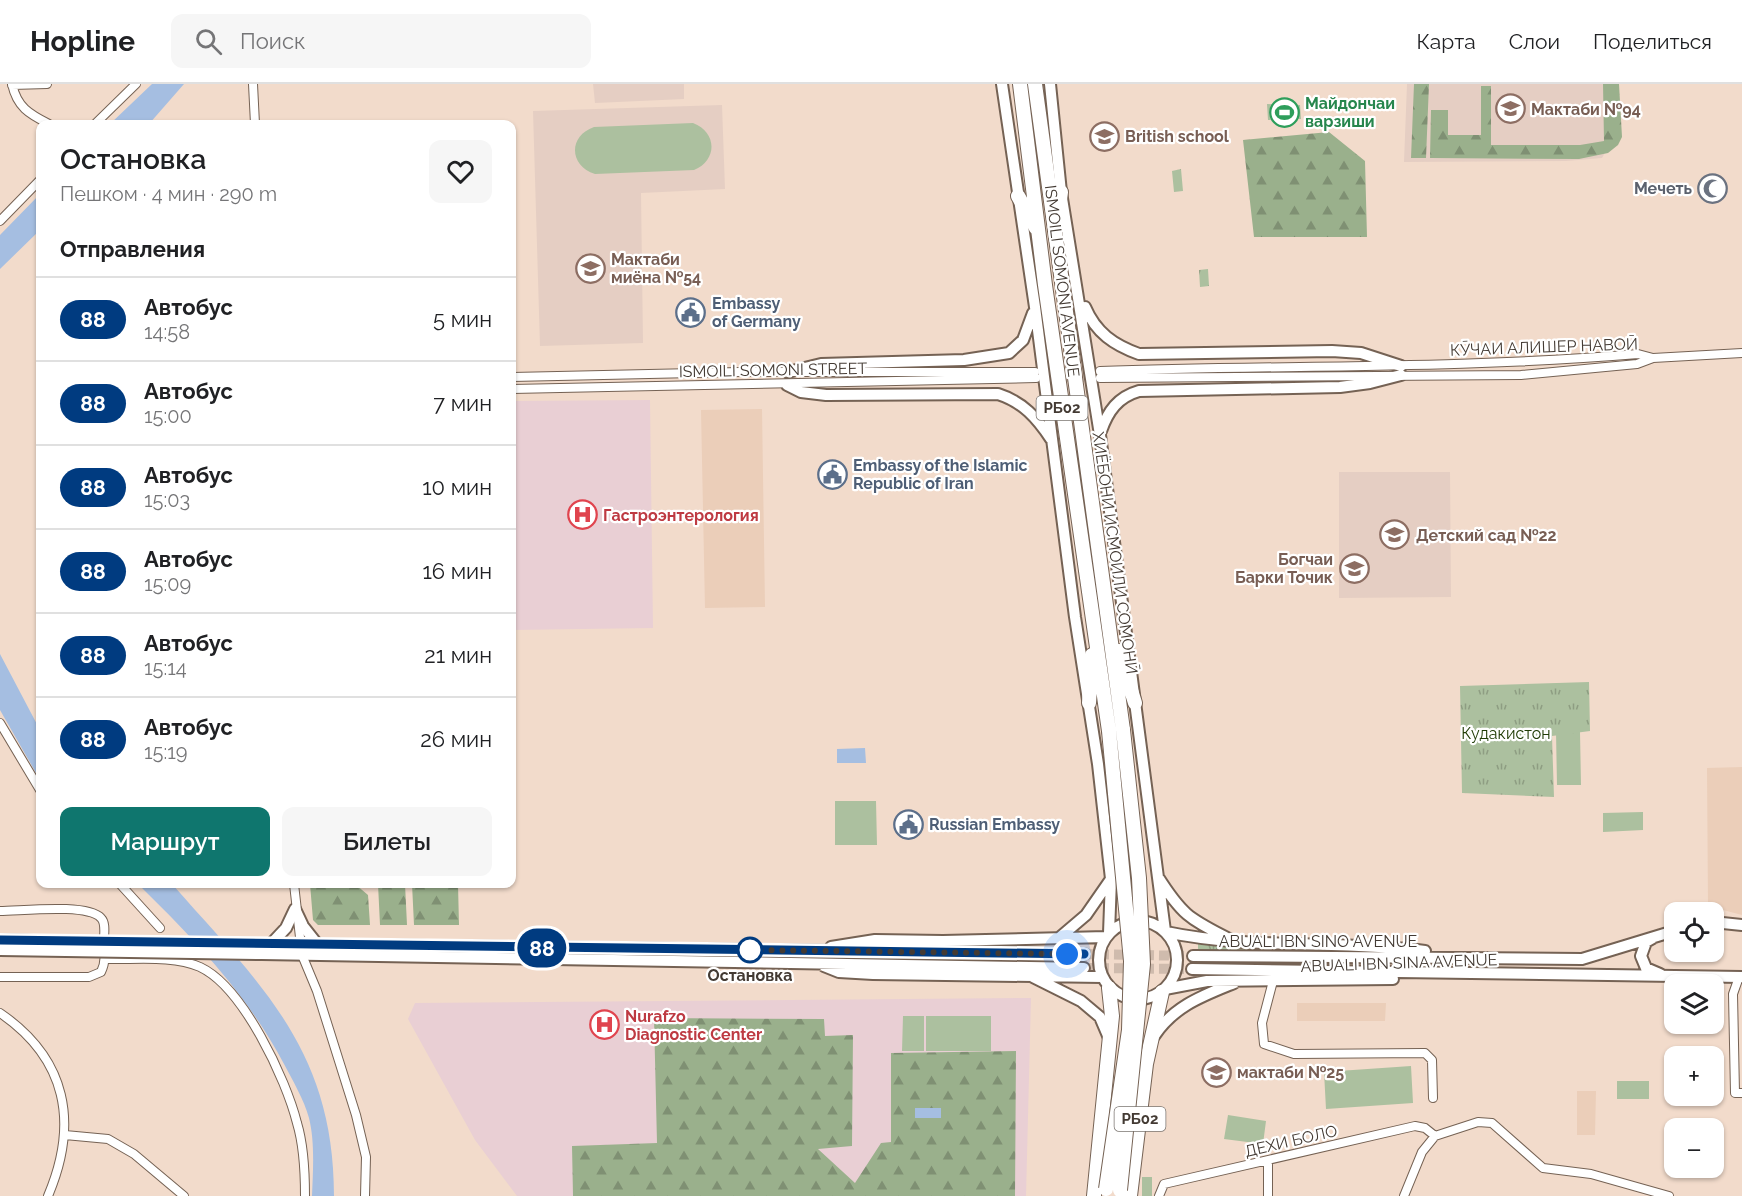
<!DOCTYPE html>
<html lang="ru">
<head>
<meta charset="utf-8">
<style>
	body { margin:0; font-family:Raleway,sans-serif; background:#f6f6f6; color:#202124; height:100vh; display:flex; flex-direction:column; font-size:22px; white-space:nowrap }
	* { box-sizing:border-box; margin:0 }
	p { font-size:20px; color:#757577 }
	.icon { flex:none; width:33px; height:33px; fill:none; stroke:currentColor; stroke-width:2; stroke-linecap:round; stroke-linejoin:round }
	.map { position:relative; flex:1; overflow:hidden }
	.panel { position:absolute; left:36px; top:36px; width:480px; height:768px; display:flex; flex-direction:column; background:#fff; border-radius:12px; box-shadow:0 2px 4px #0004 }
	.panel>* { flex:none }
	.badge { padding:0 12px; border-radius:20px; font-size:21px; line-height:39px }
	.tools { position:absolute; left:1664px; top:818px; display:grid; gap:12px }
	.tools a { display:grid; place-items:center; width:60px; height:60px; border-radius:12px; background:#fff; box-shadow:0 2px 4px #0004; font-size:30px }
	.you { position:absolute; width:30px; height:30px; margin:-15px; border:4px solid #fff; border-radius:50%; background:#1a73e8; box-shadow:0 0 0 9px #1a73e833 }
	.map>.badge { position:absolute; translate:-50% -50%; box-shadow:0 0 0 3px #fff }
	h2 { padding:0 24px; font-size:22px; line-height:54px }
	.round { display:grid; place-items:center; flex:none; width:63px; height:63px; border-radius:12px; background:#f6f6f6 }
	.summary { display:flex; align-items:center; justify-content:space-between; height:102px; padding:0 24px }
	h1 { font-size:28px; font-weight:600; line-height:45px }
	.action { display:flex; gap:12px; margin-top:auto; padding:12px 24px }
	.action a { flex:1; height:69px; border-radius:12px; background:#0f766e; color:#fff; font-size:24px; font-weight:600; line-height:69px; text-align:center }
	.action a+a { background:#f6f6f6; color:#202124 }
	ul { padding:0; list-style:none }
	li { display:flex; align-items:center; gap:18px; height:84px; padding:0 24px; border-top:2px solid #e0e0e0 }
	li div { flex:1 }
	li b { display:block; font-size:22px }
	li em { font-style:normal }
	li .badge { min-width:66px; font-weight:700; text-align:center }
	header { display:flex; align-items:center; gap:36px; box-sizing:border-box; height:84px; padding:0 30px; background:#fff; border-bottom:2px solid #e0e0e0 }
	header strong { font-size:28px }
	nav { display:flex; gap:33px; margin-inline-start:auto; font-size:21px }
	.search { width:420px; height:54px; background:#f6f6f6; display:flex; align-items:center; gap:15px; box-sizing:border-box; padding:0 21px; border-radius:12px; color:#757577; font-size:22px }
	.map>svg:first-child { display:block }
</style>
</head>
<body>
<header>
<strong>Hopline</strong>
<div class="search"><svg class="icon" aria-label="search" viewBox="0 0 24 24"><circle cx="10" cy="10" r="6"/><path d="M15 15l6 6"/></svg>Поиск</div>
<nav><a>Карта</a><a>Слои</a><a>Поделиться</a></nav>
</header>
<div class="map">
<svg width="1742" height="1112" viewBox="0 0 1742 1112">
	<defs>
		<pattern id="forest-firs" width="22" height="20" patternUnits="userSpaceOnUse" patternTransform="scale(1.5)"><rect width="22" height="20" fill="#9ab08c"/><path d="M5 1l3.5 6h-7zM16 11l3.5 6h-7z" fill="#7f9073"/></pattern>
		<pattern id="park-tufts" width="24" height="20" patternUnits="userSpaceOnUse" patternTransform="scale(1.5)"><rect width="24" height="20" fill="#acc09f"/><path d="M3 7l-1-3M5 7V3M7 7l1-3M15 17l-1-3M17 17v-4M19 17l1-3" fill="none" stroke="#8e9d82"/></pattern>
	</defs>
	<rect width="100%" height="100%" fill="#f2dbcb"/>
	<path fill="#ebceb9" d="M762,325L765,523L705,524L701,326Z
		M1742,683V831L1708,822L1707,684Z
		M1297,919H1386L1385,937H1297Z
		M1577,1007H1596L1595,1051H1577Z"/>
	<path fill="#e5cec3" d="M593,0H684V15L595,19Z
		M1407,0H1615V51L1602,74L1566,77L1404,78Z
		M722,21L725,105L641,109L643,259L540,262L533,27Z
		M1339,388H1450L1451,513L1339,514Z"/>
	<path fill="#e9cfd4" d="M650,316L653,544L512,546V317Z
		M1031,914L1026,1112H517L475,1056L408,935L415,919Z"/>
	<path fill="#acc09f" d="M1267,20L1300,21L1301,35L1268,36Z
		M693,39C717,48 718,76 694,86L595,90C569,82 568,52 594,43Z
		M1556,648H1580L1581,701H1557Z
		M835,717H876L877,761H835Z
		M1643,728V746L1603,748V729Z
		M903,932H924V967H902Z
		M926,932H991V967H926Z
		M1411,982L1413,1019L1326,1025L1324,988Z
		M1617,997H1649V1015H1617Z
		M1228,1031L1266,1037L1263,1060L1224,1055Z
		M1142,1093H1152V1112H1142Z"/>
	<path fill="url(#forest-firs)" d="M1414,0H1429L1426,74H1411Z
		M1603,0H1619L1622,53L1618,61L1608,69L1579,75L1430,74L1431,26H1448V51H1481V2H1491V61H1580L1604,57Z
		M1329,48L1365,77L1367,153H1254L1243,56Z
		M310,800H355L368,811L370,841H318L313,836Z
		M378,800H405L407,841H380Z
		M412,800H458L459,841H414Z
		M654,934L824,935L825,952L853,951L852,1062L818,1065L855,1099L881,1059L891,1058V969L1016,967L1015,1112H573L572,1062L657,1059Z"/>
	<path fill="url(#park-tufts)" d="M1181,85L1183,107L1174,108L1172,87Z
		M1208,185L1209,202L1200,203L1199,186Z
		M1589,598L1590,647L1552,652L1554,713L1462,709L1460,602Z
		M1198,854L1252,856L1259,866L1272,868L1274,879C1244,904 1236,903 1198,903Z"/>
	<path fill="#a5bee1" d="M152,0H184L149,40H110Z
		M40,110V146L0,185V151Z
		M0,570L40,646V696L0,626Z
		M865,664L866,679H837V665Z
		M138,800H172C261,901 334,966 334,1112H312C313,1087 315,1058 309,1034C304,1016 293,997 284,980C247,910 194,855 138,800Z
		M915,1024H941V1034H915Z"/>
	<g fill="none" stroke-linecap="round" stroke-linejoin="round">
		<path stroke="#cfbbad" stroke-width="8" stroke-dasharray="8 4" stroke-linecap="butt" d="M1039,288L1093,287
			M1040,294H1094"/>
		<path stroke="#cfbbad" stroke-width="10" stroke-dasharray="10 5" stroke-linecap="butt" d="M1084,870L1193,872
			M1084,884L1192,885"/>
		<defs>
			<path id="street" d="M12,0C17,23 29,30 49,40
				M253,0L255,40
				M12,1L47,0
				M95,40L136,0
				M0,137L40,96
				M1100,287C1280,281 1459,285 1638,270L1653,274
				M512,293L740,288H1035
				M1100,294L1521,291L1637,280L1653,274L1742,269
				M512,305L1036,294
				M0,639L40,706
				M120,800L160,844
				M294,800L302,871L317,907L356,1031L366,1073L365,1112
				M0,827C21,827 87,819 101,834C106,839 104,849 104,856C105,867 106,878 101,888L89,893H0
				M105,875C135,876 172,871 200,883C243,903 286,995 297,1039C304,1062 305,1089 305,1112
				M1739,893L1733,910L1735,1009H1742
				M1273,897L1262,939L1264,960L1294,970L1425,969L1432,976L1433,1014
				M0,929C67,975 79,1039 48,1112
				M65,1051L108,1055L134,1070L184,1112
				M1159,1112L1164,1100L1415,1042L1425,1044L1435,1052
				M1268,1112V1077
				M1404,1112L1422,1068L1435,1052L1478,1038L1492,1039L1543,1084L1591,1090L1669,1112"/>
			<path id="secondary" d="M1002,0L1035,223L1075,533L1098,680L1111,795L1109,849
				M1050,0L1061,108L1100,351L1165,847
				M1085,223C1096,249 1114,261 1139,270L1332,267L1361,269L1401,282
				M788,288L821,280L964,276L1009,269L1023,256L1033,229
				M787,301L801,308L826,311L998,310C1023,318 1037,334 1051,355
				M1101,347C1108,327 1118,313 1139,307L1340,303L1370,299L1401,291
				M1158,793C1184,834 1191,835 1233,857
				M295,825L303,842L318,861
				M1099 876a39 39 0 1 1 78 0a39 39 0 1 1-78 0Z
				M1713,838L1742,841
				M1166,848C1251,866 1339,856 1425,867
				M1059,854L1086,831L1111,795
				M1653,854L1646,858L1641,872L1646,884L1660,890
				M0,856L67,858
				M262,860L1084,870
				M271,860L286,844L295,825
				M831,863L875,856L943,857L1106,853
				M0,866L66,867
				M262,870L1084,884
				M1193,872L1582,875L1674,847
				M824,882L839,888L873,890L1102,893
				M1192,885L1742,893
				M1033,893L1081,917L1100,933L1109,954
				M1165,905L1207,897L1393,895
				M1154,952C1174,922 1202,912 1234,899"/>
			<path id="highway" d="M1020,0L1045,201L1109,647
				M1035,0L1123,646
				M1018,112L1036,144
				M1058,130L1061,108
				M1119,567L1135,619
				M1089,619L1092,571
				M1094,1112L1112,932L1109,904
				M1130,1112L1146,980L1162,908"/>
		</defs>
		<use href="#street" stroke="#756254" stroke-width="10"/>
		<use href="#secondary" stroke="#756254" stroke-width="14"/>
		<use href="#highway" stroke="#756254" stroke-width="16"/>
		<use href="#street" stroke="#fff" stroke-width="8"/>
		<use href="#secondary" stroke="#fff" stroke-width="10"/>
		<use href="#highway" stroke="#fff" stroke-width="14"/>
		<defs>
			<path id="secondary-bridge" d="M67,858L262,860
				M66,867L262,870"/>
			<path id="highway-bridge" d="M1106,1105L1129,946L1131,877L1109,647
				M1120,1106L1143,880L1139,794L1123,646"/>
		</defs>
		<use href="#secondary-bridge" stroke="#756254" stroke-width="14" stroke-linecap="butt"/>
		<use href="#highway-bridge" stroke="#756254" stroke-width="16" stroke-linecap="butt"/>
		<use href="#secondary-bridge" stroke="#fff" stroke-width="10"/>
		<use href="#highway-bridge" stroke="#fff" stroke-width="14"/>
	</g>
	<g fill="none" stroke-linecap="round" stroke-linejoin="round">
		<defs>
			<path id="line" d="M0,856L1084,870"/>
		</defs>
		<use href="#line" stroke="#fff" stroke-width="14"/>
		<use href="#line" stroke="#003b80" stroke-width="9"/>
		<path stroke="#433a33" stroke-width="6" stroke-dasharray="0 10.8" d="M750,866L1067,870"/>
	</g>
	<defs>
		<symbol id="school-ring" viewBox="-11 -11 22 22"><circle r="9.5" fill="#fff" stroke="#8d6e63" stroke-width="1.5"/><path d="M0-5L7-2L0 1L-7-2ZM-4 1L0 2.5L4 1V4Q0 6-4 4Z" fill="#8d6e63"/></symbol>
		<symbol id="stadium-ring" viewBox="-11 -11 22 22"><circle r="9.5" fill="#fff" stroke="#2e9e5b" stroke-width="1.5"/><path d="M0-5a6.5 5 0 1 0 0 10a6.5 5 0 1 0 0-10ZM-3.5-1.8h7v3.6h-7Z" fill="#2e9e5b"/></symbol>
		<symbol id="mosque-ring" viewBox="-11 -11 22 22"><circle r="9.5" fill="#fff" stroke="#6b7280" stroke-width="1.5"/><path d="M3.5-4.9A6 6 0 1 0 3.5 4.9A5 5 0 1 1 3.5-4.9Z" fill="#6b7280"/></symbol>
		<symbol id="civic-ring" viewBox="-11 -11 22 22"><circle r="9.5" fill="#fff" stroke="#5c6f8a" stroke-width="1.5"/><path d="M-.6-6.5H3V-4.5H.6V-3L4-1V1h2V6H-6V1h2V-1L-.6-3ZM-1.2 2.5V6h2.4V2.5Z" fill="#5c6f8a"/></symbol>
		<symbol id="hospital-ring" viewBox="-11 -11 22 22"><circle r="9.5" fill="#fff" stroke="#e0444e" stroke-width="1.5"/><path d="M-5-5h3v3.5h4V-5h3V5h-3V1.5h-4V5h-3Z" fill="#e0444e"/></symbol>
	</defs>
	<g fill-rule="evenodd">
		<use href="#school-ring" x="1494" y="8" width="33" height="33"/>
		<use href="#stadium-ring" x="1268" y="12" width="33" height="33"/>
		<use href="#school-ring" x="1088" y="36" width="33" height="33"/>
		<use href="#mosque-ring" x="1696" y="88" width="33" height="33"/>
		<use href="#school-ring" x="574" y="168" width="33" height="33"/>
		<use href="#civic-ring" x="674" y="212" width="33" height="33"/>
		<use href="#civic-ring" x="816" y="374" width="33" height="33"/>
		<use href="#hospital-ring" x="566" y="414" width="33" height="33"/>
		<use href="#school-ring" x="1378" y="434" width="33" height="33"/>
		<use href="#school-ring" x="1338" y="468" width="33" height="33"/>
		<use href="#civic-ring" x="892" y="724" width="33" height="33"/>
		<use href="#hospital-ring" x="588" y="924" width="33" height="33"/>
		<use href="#school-ring" x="1200" y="972" width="33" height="33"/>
	</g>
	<circle fill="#fff" stroke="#003b80" stroke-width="3" cx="750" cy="866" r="12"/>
	<g text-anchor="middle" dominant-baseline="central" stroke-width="4.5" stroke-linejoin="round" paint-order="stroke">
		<g fill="#fff" stroke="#7b7570" stroke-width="1.5">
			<rect x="1036.5" y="312" width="51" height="24" rx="4.5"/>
			<rect x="1114.5" y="1023" width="51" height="24" rx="4.5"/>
		</g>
		<g font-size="15" font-weight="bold" fill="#433a33">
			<text x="1062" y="324">РБ02</text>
			<text x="1140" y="1035">РБ02</text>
		</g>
		<g font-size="16" font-weight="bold" fill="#27864d" stroke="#fff" text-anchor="start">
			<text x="1305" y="19">Майдончаи<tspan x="1305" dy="18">варзиши</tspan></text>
		</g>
		<g font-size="16" font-weight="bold" fill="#785e54" stroke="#fff" text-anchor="start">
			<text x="1531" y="25">Мактаби №94</text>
			<text x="1125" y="52">British school</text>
			<text x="611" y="175">Мактаби<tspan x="611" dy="18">миёна №54</tspan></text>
			<text x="1416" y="451">Детский сад №22</text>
			<text x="1333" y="475" text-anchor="end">Богчаи<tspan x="1333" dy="18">Барки Точик</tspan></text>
			<text x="1237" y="988">мактаби №25</text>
		</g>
		<g font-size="16" font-weight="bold" fill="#5b616d" stroke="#fff" text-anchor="end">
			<text x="1692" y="104">Мечеть</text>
		</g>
		<g font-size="16" fill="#433a33" stroke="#fff">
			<text transform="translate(1062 197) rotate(83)">ISMOILI SOMONI AVENUE</text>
			<text transform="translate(1544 263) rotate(-2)">КӮЧАИ АЛИШЕР НАВОӢ</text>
			<text transform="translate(773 286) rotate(-1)">ISMOILI SOMONI STREET</text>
			<text transform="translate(1115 469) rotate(82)">ХИЁБОНИ ИСМОИЛИ СОМОНӢ</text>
			<text x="1318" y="857">ABUALI IBN SINO AVENUE</text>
			<text transform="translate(1399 879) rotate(-2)">ABUALI IBN SINA AVENUE</text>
			<text transform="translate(1291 1057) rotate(-13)">ДЕХИ БОЛО</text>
		</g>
		<g font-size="16" font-weight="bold" fill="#4e5e75" stroke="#fff" text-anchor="start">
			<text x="712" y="219">Embassy<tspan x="712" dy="18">of Germany</tspan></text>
			<text x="853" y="381">Embassy of the Islamic<tspan x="853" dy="18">Republic of Iran</tspan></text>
			<text x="929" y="740">Russian Embassy</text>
		</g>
		<g font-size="16" font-weight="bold" fill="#be3a42" stroke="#fff" text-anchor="start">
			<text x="603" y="431">Гастроэнтерология</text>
			<text x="625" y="932">Nurafzo<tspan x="625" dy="18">Diagnostic Center</tspan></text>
		</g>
		<g font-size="16" fill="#203c05" stroke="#fff">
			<text x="1506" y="649">Кудакистон</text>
		</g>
		<g font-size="16" font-weight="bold" fill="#433a33" stroke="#fff">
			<text x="750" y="891">Остановка</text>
		</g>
	</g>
</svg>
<div class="tools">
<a><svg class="icon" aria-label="locate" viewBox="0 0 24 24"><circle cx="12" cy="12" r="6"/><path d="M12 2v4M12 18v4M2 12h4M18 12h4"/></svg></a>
<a><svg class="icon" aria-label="layers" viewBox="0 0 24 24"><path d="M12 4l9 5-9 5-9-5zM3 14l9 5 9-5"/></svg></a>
<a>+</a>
<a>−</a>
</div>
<div class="you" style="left:1067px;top:870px"></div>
<b class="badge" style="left:542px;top:864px;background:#003b80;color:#fff">88</b>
<section class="panel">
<div class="summary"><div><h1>Остановка</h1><p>Пешком · 4 мин · 290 m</p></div><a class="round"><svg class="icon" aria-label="heart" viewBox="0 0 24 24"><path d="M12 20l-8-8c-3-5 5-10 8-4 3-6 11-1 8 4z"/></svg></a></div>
<h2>Отправления</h2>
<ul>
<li><span class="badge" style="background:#003b80;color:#fff">88</span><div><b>Автобус</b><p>14:58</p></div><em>5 мин</em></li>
<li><span class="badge" style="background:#003b80;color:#fff">88</span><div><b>Автобус</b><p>15:00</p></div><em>7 мин</em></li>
<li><span class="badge" style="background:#003b80;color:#fff">88</span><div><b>Автобус</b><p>15:03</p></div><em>10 мин</em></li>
<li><span class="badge" style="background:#003b80;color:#fff">88</span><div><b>Автобус</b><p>15:09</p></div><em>16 мин</em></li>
<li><span class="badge" style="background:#003b80;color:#fff">88</span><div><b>Автобус</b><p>15:14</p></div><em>21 мин</em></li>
<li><span class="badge" style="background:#003b80;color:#fff">88</span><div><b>Автобус</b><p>15:19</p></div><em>26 мин</em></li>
</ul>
<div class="action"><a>Маршрут</a><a>Билеты</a></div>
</section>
</div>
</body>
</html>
